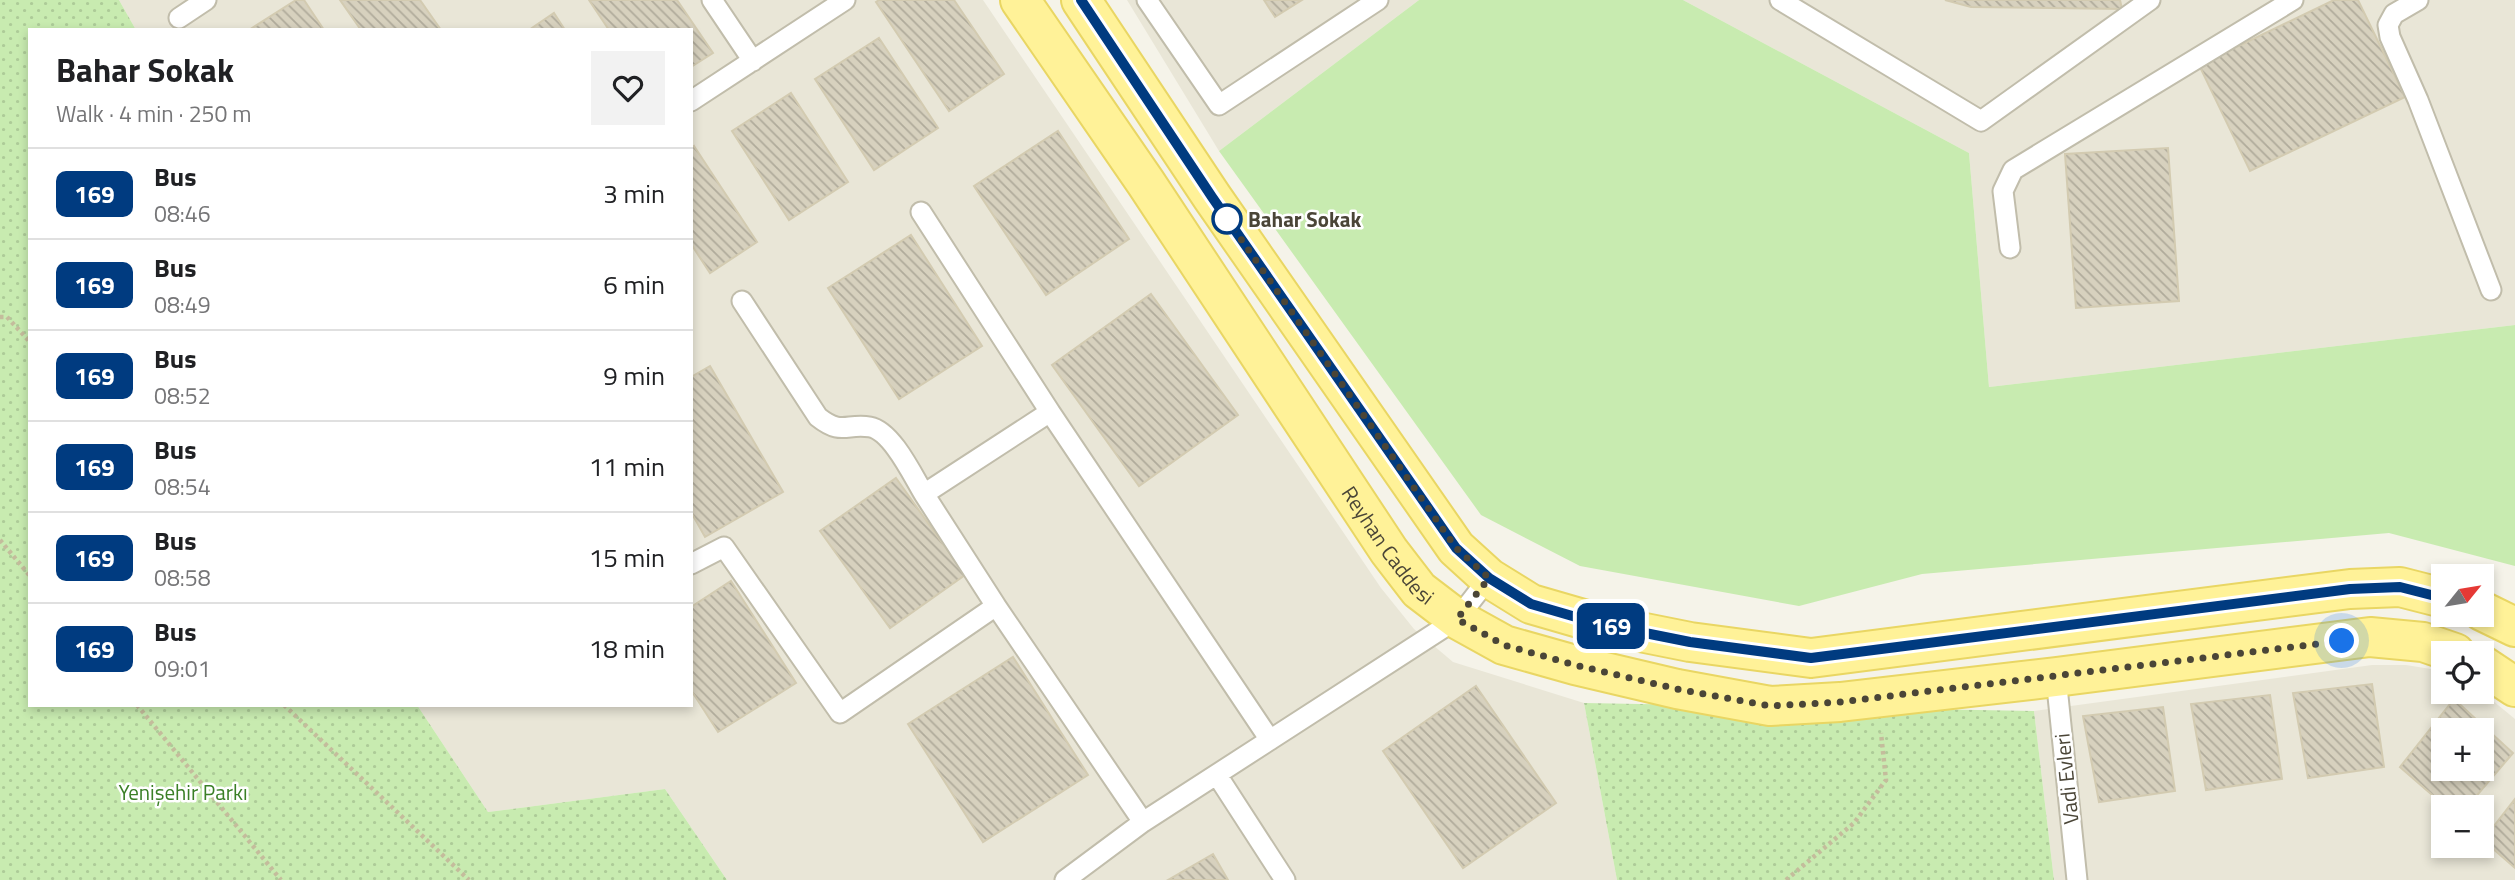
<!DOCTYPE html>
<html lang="en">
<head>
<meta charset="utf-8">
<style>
	body { margin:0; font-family:"Titillium Web",sans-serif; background:#f2f2f2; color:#202124; height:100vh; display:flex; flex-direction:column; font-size:26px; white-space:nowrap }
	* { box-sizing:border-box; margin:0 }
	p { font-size:23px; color:#757577 }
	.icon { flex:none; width:38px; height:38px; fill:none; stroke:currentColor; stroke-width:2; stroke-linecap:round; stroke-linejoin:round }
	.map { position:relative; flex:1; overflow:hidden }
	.sheet { position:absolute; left:28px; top:28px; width:665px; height:679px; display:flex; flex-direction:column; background:#fff; border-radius:0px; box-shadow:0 4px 10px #0003 }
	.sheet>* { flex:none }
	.badge { padding:0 14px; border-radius:10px; font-size:24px; line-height:46px }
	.needle { width:46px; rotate:60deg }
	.controls { position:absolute; left:2431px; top:564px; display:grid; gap:14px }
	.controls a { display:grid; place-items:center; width:63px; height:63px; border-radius:0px; background:#fff; box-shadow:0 4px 10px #0003; font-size:35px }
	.you { position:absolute; width:35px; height:35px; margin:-18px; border:5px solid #fff; border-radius:50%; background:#1a73e8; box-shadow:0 0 0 10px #1a73e833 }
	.map>.badge { position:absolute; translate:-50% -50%; box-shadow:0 0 0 4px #fff }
	.round { display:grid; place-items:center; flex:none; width:74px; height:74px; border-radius:0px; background:#f2f2f2 }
	.head { display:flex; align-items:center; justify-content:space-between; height:119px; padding:0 28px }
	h1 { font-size:33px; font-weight:700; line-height:52px }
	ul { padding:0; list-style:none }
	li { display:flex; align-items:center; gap:21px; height:91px; padding:0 28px; border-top:2px solid #e0e0e0 }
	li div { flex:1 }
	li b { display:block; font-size:26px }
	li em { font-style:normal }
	li .badge { min-width:77px; font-weight:700; text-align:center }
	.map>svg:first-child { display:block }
</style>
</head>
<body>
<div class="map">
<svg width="2515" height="880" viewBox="0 0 2515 880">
	<defs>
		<pattern id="park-dots" width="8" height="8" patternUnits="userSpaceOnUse" patternTransform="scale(1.75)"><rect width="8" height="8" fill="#c8ebb0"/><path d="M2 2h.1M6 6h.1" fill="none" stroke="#adcb98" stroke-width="1.8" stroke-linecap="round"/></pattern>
		<pattern id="building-back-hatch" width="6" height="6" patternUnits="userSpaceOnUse" patternTransform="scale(1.75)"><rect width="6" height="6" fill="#d7d1be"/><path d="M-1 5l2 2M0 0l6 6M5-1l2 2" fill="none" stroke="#b0ab9b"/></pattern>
	</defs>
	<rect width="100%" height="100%" fill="#f5f3e9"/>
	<path fill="#e9e6d7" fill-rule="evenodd" d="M119,0H983L1381,588L1414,629L1453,662L1584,703L1617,880H727L665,789L488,812L417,705H691V30H136Z
		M1127,0H1419L1219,151Z
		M1683,0H2515V325L1989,387L1969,153Z
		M2372,665H2406L2443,671V691H2481L2515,719V880H2054L2034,711ZM2443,730H2482V768H2443ZM2443,807H2482V845H2443Z"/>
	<path fill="#c8ebb0" d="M1419,0H1683L1969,153L1989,387L2515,325V566L2389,533L1922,574L1799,606L1580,566L1481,515L1219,151Z"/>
	<path fill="url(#park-dots)" d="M0,0H119L136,30H30V705H417L488,812L665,789L727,880H0Z
		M1584,703L2034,711L2054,880H1617Z"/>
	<path fill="url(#building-back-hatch)" stroke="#d3cbb1" stroke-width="2" fill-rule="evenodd" d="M296,0H304L324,30H249Z
		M340,0H420L441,30H361Z
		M589,0H677L713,53L691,67V30H609Z
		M879,0H954L1004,74L949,111L876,2Z
		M1264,0H1302L1275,17Z
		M1945,0H2120L2122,9L1971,7Z
		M2334,0H2358L2405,97L2250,171L2199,65Z
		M554,13L565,30H529Z
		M879,38L938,128L874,170L815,79Z
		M791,93L848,182L789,220L732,131Z
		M1058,131L1129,239L1046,295L974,186Z
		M694,146L757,242L710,273L691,244V148Z
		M2168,148L2179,301L2076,308L2065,154Z
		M911,235L982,346L899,399L828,288Z
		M1151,294L1238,415L1139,486L1052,365Z
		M710,366L783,492L705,537L691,512V377Z
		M896,478L965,575L890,628L820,531Z
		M731,581L796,683L718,732L691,690V607Z
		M1013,657L1088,775L983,842L908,724Z
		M2372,684L2384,767L2308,778L2293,693Z
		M1476,686L1556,803L1463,868L1383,751Z
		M2270,695L2282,779L2206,790L2191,704Z
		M2454,699L2513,753L2467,807H2446L2400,767ZM2443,730H2482V768H2443Z
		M2163,707L2175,791L2099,802L2083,716Z
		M2515,799V868L2483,840Z
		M1213,854L1228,880H1168Z"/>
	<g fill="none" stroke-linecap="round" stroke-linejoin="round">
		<defs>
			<path id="lane" d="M712,0L753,61
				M1147,0L1219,105L1378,0
				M1780,0L1981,121L2150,0
				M2418,0L2394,14L2388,25L2390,37L2418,100L2491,290
				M179,18L206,0
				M691,101L845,0
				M921,212L1050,412
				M2010,248L2003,191L2013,170L2293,0
				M742,301L818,417C842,436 846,423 870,427C892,431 913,476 924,494
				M691,564L724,547L840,713L996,606
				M2056,677L2077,880
				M1217,775L1285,880
				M1143,822L996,606L924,494L1050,412L1270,740
				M1065,880L1143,822L1457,619L1489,578"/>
			<g id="primary">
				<path id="s1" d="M1020,0L1146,183L1389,551L1419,590L1457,619L1504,645L1575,665L1677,689L1770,706L1840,702L2056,677L2370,637L2423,642L2455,653"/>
				<path d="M1081,0L1212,197L1456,548L1489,578L1531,604L1600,624L1690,642L1811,658L2350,589L2400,587L2443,598"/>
				<path d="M2482,611L2515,627"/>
				<path d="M2482,665L2515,687"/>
			</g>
		</defs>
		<use href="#lane" stroke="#c1bdab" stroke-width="23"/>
		<use href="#primary" stroke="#e9d663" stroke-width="42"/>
		<path stroke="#c4bc9c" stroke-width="4.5" stroke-dasharray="3.5 3.5" stroke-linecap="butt" d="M0,317H7L30,342
			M0,540L30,576
			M137,705L281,880
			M284,705L469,880
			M1786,880L1854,823L1886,780L1881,733"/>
		<use href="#lane" stroke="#fff" stroke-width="19"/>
		<use href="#primary" stroke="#fff298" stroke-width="38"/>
	</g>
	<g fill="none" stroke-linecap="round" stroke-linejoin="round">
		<defs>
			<path id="line" d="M1081,0L1212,197L1456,548L1489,578L1531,604L1600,624L1690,642L1811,658L2350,589L2400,587L2443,598"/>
		</defs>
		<use href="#line" stroke="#fff" stroke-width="16"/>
		<use href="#line" stroke="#003b80" stroke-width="10"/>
		<path stroke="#4a4537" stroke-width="7" stroke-dasharray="0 12.6" d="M1227,219L1456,548L1489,578L1457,619L1504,645L1575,665L1677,689L1770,706L1840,702L2342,641"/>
	</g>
	<circle fill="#fff" stroke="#003b80" stroke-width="3.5" cx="1227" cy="219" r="14"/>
	<g text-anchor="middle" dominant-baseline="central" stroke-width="5" stroke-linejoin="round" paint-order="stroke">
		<g font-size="21" font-weight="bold" fill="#4a4537" stroke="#fff" text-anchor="start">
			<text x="1248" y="219">Bahar Sokak</text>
		</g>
		<g font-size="21" fill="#4a4537" stroke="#fff">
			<text stroke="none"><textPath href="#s1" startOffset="658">Reyhan Caddesi</textPath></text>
			<text transform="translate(2066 779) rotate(-96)">Vadi Evleri</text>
		</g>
		<g font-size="21" fill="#3a7f26" stroke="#fff">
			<text x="183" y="792">Yenişehir Parkı</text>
		</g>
	</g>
</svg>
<div class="controls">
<a><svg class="needle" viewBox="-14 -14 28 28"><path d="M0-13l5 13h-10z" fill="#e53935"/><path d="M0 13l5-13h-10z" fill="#757577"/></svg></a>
<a><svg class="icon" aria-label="locate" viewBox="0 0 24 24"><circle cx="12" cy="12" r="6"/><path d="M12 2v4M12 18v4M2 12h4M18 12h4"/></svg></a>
<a>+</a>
<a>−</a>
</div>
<div class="you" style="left:2342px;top:641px"></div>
<b class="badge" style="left:1611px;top:626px;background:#003b80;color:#fff">169</b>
<section class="sheet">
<div class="head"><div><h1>Bahar Sokak</h1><p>Walk · 4 min · 250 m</p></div><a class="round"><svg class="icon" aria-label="heart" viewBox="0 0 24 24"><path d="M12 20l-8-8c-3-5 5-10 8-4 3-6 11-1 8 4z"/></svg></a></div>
<ul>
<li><span class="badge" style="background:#003b80;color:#fff">169</span><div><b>Bus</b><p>08:46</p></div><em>3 min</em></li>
<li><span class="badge" style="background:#003b80;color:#fff">169</span><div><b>Bus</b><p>08:49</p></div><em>6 min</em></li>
<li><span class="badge" style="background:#003b80;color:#fff">169</span><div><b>Bus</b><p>08:52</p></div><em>9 min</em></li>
<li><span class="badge" style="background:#003b80;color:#fff">169</span><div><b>Bus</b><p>08:54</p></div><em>11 min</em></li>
<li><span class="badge" style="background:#003b80;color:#fff">169</span><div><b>Bus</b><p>08:58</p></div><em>15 min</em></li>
<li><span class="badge" style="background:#003b80;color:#fff">169</span><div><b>Bus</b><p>09:01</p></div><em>18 min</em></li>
</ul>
</section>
</div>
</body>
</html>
